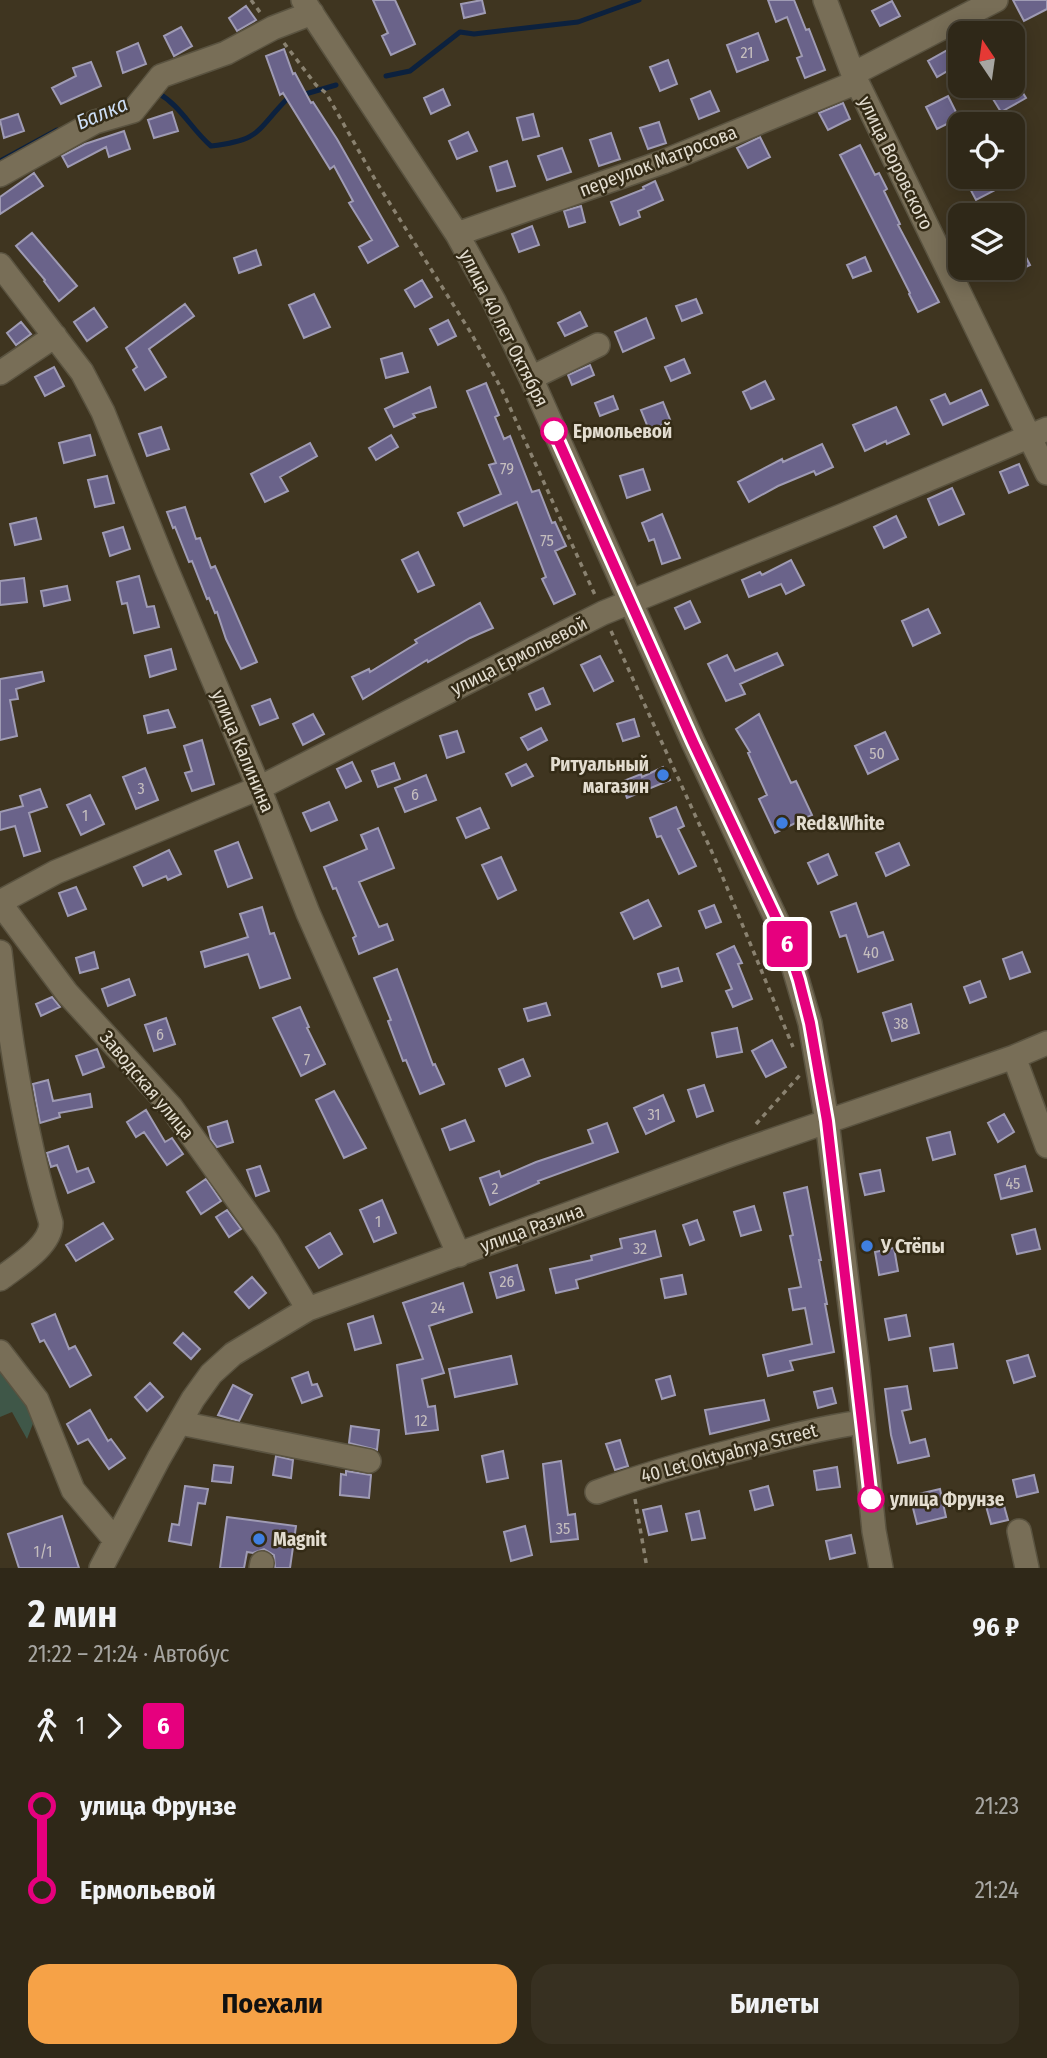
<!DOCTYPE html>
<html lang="ru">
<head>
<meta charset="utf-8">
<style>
	body { margin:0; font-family:"Fira Sans Condensed",sans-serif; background:#373021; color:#f1f3f6; height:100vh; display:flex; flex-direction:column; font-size:26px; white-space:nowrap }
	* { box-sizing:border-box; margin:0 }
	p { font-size:23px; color:#a7a6a2 }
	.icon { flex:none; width:38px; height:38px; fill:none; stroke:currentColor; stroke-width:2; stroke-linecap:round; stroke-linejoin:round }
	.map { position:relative; height:1568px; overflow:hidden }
	.details { display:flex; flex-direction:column; background:#2f2818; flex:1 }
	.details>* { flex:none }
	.badge { padding:0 14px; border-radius:5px; font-size:24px; line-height:46px }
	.needle { width:46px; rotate:347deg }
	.controls { position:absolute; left:948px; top:21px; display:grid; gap:14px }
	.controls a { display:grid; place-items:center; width:77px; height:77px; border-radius:14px; background:#2f2818; box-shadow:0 4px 18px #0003,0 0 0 2px #4a4437; font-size:35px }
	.map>.badge { position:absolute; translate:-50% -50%; box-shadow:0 0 0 4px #fff }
	.legs { display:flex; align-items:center; gap:10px; height:77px; padding:0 28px; font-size:23px }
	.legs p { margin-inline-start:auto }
	.headline { display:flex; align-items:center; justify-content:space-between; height:119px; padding:0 28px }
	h1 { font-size:38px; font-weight:700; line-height:52px }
	.button { display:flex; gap:14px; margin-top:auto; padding:14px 28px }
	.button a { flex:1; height:80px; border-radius:21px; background:#f6a247; color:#111; font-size:28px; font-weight:700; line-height:80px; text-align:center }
	.button a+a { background:#373021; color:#f1f3f6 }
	ul { padding:0 28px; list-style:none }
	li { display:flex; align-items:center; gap:24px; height:84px; font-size:26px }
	li i { display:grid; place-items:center; width:10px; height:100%; margin:0 9px; background:currentColor }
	li i::after { content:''; width:18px; height:18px; margin:-9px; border:5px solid; border-radius:50%; background:#2f2818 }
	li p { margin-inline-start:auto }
	li:first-child i { background:linear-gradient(#0000 50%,currentColor 0) }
	li:last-child i { background:linear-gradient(currentColor 50%,#0000 0) }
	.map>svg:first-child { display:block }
</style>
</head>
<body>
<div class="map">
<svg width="1047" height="1568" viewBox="0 0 1047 1568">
	<rect width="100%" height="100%" fill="#3f3520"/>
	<path fill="#3f5748" d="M0,1369L25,1400L34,1421L27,1439L12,1412L0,1417Z"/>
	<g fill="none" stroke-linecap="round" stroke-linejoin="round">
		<path stroke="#0c213e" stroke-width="5" d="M386,76L410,71L460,32L474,34L578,22L639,0
			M155,94L158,93C181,106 191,129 211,146C261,140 255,132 287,99L292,97
			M302,95L336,85
			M108,107L131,99
			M0,161L57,130"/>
	</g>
	<path fill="#6a638a" stroke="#9f9bb4" stroke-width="2" d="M373,0H395L415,44L391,55L382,36L388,33Z
		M482,0L485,13L464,18L461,4Z
		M768,0H794L806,30L809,29L825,70L805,78L797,58L802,56L787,17L776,22Z
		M1013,0H1047V9L1024,21Z
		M892,1L900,16L880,26L872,11Z
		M246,6L256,20L237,31L229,18Z
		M181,27L192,46L174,56L164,36Z
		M758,33L768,60L737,72L727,45Z
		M138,43L146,64L123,73L117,52Z
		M953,47L961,63L937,77L928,61Z
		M284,49L293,74L295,73L311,103L313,102L337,139L398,246L368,263L359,247L372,240L349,203L353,201L334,166L330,169L283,93L280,95L266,56Z
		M668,60L677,84L660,91L650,67Z
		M91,62L101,86L61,104L52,88L76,76L73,68Z
		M1015,80L1026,98L1001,112L990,94L1004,86H1013Z
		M443,89L450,105L431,114L424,98Z
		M710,91L719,111L699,119L691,99Z
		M948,96L959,118L937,129L926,107Z
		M843,103L850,119L828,130L819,113Z
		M172,112L178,131L154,138L148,120Z
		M18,114L24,131L4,138L0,120Z
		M533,114L539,136L523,140L517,118Z
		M659,122L666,143L648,149L640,128Z
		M124,131L130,149L109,157L106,147L68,167L62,156L85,144Z
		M468,132L477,151L457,159L449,141Z
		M611,133L620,159L599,166L590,140Z
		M760,137L770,157L748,168L737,148Z
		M860,145L875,175L879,173L887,189L884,191L900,224L898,225L939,302L918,312L909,294L910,293L840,155Z
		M562,148L571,172L547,180L538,156Z
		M507,161L515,186L497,191L490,167Z
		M34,173L43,186L0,214V197Z
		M979,177H1020L976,200L967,183Z
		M655,181L663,200L638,211L640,217L620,225L611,202L644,189L643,187Z
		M581,206L585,222L569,227L564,211Z
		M532,226L539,245L519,252L512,234Z
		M1013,232L1030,265L1013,273Z
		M32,233L77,286L59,301L44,281L45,280L16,246Z
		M256,250L261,265L239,273L234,258Z
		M865,257L871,271L853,278L847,265Z
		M422,280L432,297L415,307L405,290Z
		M314,294L330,327L304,338L289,305Z
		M696,299L702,313L682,321L676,306Z
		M185,304L194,316L149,349L166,377L145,390L133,370L137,367L126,348Z
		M94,308L107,327L87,341L74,322Z
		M580,312L587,326L565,336L558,323Z
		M646,318L654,338L623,352L615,332Z
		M448,320L456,336L438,345L430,329Z
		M21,322L31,334L16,345L7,333Z
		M402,353L408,372L386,378L381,359Z
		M684,359L690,373L671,381L665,367Z
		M590,365L594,375L572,385L568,375Z
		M54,367L64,386L45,396L35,377Z
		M765,381L774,399L751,409L743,392Z
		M486,383L499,415L495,417L504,439L510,436L532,492L539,490L552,523L555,522L566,546L555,551L575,594L554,604L542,579L546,577L517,502L464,526L458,513L501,494L489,465L496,463L467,391Z
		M430,387L436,407L413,414L415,417L394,427L385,409Z
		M981,390L988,405L943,425L931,400L945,394L950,404Z
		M613,396L618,409L600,416L595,403Z
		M663,402L671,422L649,430L641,410Z
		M896,407L909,434L887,444L886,441L865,451L853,425Z
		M161,427L169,449L147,456L139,434Z
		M90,435L95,455L64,463L59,443Z
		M391,435L398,447L376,460L369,448Z
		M310,443L317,456L280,477L288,491L265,502L251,474Z
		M822,444L833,467L816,475L814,471L778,486L749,502L738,482L782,459L783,462Z
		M1019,464L1028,485L1009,493L1000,472Z
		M643,469L650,490L627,498L620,476Z
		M107,476L114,503L95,507L88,480Z
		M952,488L964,514L939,525L928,499Z
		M185,507L196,539L200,538L211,568L215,566L257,662L241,669L226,639L217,612L215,613L209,598L207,599L192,561L189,562L175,527L173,528L167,512Z
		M662,514L680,558L662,564L654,539L649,541L642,523Z
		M896,516L906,537L884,548L874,527Z
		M36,518L41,539L15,545L10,524Z
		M123,527L130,549L110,556L103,533Z
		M418,552L434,585L418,592L402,560Z
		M791,560L804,585L786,594L781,584L749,597L742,580L760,572L762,575Z
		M139,576L147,607L154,606L159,627L134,633L127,603L122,604L117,582Z
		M24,578L27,602L0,605V581Z
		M67,586L70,600L44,606L41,591Z
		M690,601L700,622L685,629L675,608Z
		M480,603L493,628L470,638L428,662L427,660L363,699L352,677L369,669L370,672L417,643L415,640Z
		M928,609L940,633L913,646L902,621Z
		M171,649L176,669L150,677L145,656Z
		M777,653L783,665L740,684L745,694L726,701L708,664L727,655L735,671Z
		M600,656L613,681L594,691L581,665Z
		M42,672L44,681L16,689L18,699L10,700L17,736L0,740V679Z
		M543,688L550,704L536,710L529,694Z
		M270,699L278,718L260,725L252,706Z
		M168,710L175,727L148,733L144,716Z
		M313,714L324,734L303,745L293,724Z
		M759,714L791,783L796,781L812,815L775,833L759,799L767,795L748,753L750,752L736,729Z
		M634,719L639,736L623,741L617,724Z
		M541,728L547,740L528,750L521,738Z
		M457,731L464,752L447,758L440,736Z
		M885,732L898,759L868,774L855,746Z
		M202,740L214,784L192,791L185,773L192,771L184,746Z
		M352,762L361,781L346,788L337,769Z
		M394,763L400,779L378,787L372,771Z
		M526,764L533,776L512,786L506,774Z
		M663,767L670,780L627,798L621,782L641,774L642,777Z
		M145,768L158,800L136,809L123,777Z
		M426,775L436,800L405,812L395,788Z
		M40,789L47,807L29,813L40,851L24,856L15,826L0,830V812L23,806L20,796Z
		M90,795L104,824L81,835L67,805Z
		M329,802L337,820L311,831L303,813Z
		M676,807L684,826L678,829L696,866L679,874L661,836L657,837L650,818Z
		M480,808L489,828L466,838L457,818Z
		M378,828L394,868L359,882L379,927L387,924L393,940L359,954L353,938L356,936L336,888L333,889L324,867L367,849L361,835Z
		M238,842L252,878L228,887L215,851Z
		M899,843L909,865L886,876L876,853Z
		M169,850L181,874L168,880L166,876L143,886L134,867Z
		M828,854L837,875L818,884L808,863Z
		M501,857L516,890L498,899L482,865Z
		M76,887L86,909L68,916L59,893Z
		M648,900L661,926L634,939L621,913Z
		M856,903L868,937L883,932L893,960L858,972L846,935L840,937L831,912Z
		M714,905L721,922L706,928L699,911Z
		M262,907L270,934L274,933L290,978L260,988L248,954L205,967L201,952L248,937L240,914Z
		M734,946L742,963L738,964L752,999L733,1007L726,991L732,989L717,954Z
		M94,952L98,968L80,973L76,958Z
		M1022,952L1030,972L1010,979L1003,959Z
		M678,968L682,981L662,987L658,974Z
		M397,969L433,1065L435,1064L444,1084L420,1094L406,1060L403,1061L388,1021L391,1020L374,978Z
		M129,979L135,995L108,1006L102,989Z
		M980,981L986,997L970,1003L964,987Z
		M52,997L60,1007L41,1016L36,1004Z
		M546,1003L550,1015L528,1021L524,1009Z
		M911,1004L919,1033L892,1041L883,1013Z
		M300,1007L309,1027L307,1028L325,1064L301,1076L273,1018Z
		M166,1018L175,1044L154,1051L145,1025Z
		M737,1028L742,1052L717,1057L712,1033Z
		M772,1040L786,1067L766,1077L752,1051Z
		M97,1049L104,1067L83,1075L76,1056Z
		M523,1059L530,1076L506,1086L499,1069Z
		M48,1080L53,1101L90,1094L92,1107L59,1113L60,1117L40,1123L33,1084Z
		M704,1085L713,1111L697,1117L688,1090Z
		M334,1091L366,1148L344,1158L316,1100Z
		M663,1095L674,1121L646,1134L634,1108Z
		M146,1110L165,1142L172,1138L183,1154L167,1165L144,1132L136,1137L127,1122Z
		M1004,1114L1014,1132L998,1142L988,1123Z
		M465,1120L474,1141L450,1150L442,1129Z
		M227,1121L233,1142L217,1147L211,1139L208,1127Z
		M607,1123L618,1152L538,1181L539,1183L490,1205L480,1178L499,1171L501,1177L536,1162L593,1143L588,1130Z
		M950,1132L955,1154L933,1160L927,1138Z
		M68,1146L77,1172L88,1168L94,1182L68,1193L57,1165L51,1167L47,1153Z
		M260,1166L269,1191L256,1196L247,1170Z
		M1025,1166L1032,1191L1001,1199L995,1175Z
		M880,1170L884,1191L865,1195L860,1174Z
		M206,1179L221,1201L201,1214L187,1192Z
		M807,1187L821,1260H819L827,1304H825L834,1352L790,1361L793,1370L768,1376L763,1355L812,1344L805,1308L793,1310L789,1289L801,1287L790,1236L793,1235L784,1193Z
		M382,1200L396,1233L374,1242L360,1210Z
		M754,1206L761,1230L741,1236L734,1212Z
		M227,1210L241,1229L229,1237L216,1217Z
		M697,1220L704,1240L690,1245L683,1225Z
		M103,1223L113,1239L76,1261L66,1245Z
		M1035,1229L1040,1249L1017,1254L1012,1235Z
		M655,1231L661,1256L576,1280L578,1288L556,1293L550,1269L592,1260L591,1256L622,1248L620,1239Z
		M330,1233L342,1254L319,1268L306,1247Z
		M894,1248L898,1271L879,1275L875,1252Z
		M517,1265L524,1290L497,1298L490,1273Z
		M682,1275L686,1294L665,1298L661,1279Z
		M252,1277L266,1293L249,1308L235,1292Z
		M463,1283L472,1312L429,1326L444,1373L422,1379L428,1407L435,1406L438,1430L406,1434L397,1365L423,1359L403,1303Z
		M55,1314L69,1349L75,1346L91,1375L70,1387L44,1340L40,1342L32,1324Z
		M906,1315L910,1336L889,1340L885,1319Z
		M373,1316L381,1343L355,1350L348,1324Z
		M183,1333L200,1349L191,1359L174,1343Z
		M953,1344L957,1368L934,1371L930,1348Z
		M1028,1355L1035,1376L1014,1383L1007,1361Z
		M511,1356L517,1384L455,1397L449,1369Z
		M308,1372L312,1385L317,1384L322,1396L302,1403L292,1378Z
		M670,1376L675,1395L662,1399L656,1380Z
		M150,1383L163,1397L147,1411L135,1397Z
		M233,1385L252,1395L239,1421L218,1415Z
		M907,1386L911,1409L902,1411L910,1443L925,1439L929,1456L898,1463L891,1435L885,1389Z
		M832,1388L836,1403L818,1408L814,1392Z
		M764,1400L769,1420L710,1434L705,1410Z
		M90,1410L108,1441L111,1439L125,1458L109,1469L88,1439L78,1444L67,1424Z
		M351,1426L379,1430L377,1450L349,1443Z
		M620,1440L628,1466L615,1470L606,1444Z
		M503,1451L508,1478L487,1482L482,1456Z
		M276,1456L293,1460L291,1478L273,1475Z
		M561,1461L568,1515L575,1514L578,1539L551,1542L543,1464Z
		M214,1465L233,1467L231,1483L212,1481Z
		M837,1467L840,1487L817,1490L814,1471Z
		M346,1471L371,1475L369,1498L340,1495L341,1474L346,1475Z
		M1034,1475L1038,1492L1017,1497L1013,1480Z
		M185,1486L208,1489L205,1504L198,1503L191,1545L169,1541L172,1524L179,1525Z
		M768,1486L773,1505L755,1510L750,1491Z
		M940,1489L946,1517L917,1524L910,1496Z
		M1003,1502L1008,1520L991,1524L986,1506Z
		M661,1506L667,1531L649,1535L643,1510Z
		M699,1511L705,1538L692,1540L686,1514Z
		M62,1516L79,1568H19L8,1534Z
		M227,1517L296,1526L290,1568H275L274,1555L264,1549L253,1553L247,1552L244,1568H220Z
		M525,1526L532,1555L511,1561L504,1532Z
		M851,1535L855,1553L830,1559L826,1541Z"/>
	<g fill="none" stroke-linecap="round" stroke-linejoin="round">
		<defs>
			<path id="minor" d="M303,0L457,234L494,301L531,378L693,742L785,938L810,1023L827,1121L858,1370L874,1531L881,1568
				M825,0L853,74L1047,473
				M853,74L996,0
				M0,175L95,122L133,111L161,76L226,53L273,28L312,13
				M457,234L663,162L857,82
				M0,265L82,372L103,412L166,568L259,788L308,913L459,1255
				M0,373L55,336
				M531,378L598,345
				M0,902L56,872L259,788L603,613L844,515L1047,429
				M0,903L67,993L171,1107L267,1241L308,1309
				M0,952C10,1044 25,1135 51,1223C51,1246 17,1266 0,1279
				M1014,1057L1047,1146
				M0,1352L37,1400L73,1490L115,1540
				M180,1423L369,1461
				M597,1492C643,1475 689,1462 737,1450C779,1439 819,1428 863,1422
				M1019,1531L1027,1568
				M101,1568L159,1458L193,1399L211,1374L233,1354L308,1309L733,1154L1014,1057L1047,1043
				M261,1568L262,1563"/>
		</defs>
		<use href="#minor" stroke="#5a5340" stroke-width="26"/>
		<path stroke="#8a8270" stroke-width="3.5" stroke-dasharray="5 5" stroke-linecap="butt" d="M251,0L262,15
			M284,43L316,85L326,93L377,183L471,333L502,390L595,595
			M611,631L716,861L793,1047
			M756,1124L800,1075
			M635,1499L647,1568"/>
		<use href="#minor" stroke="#786e57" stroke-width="23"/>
	</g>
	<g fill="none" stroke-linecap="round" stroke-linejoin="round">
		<defs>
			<path id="line-1" d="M554,431L693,742L785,937L799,980L810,1023L827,1121L871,1499"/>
		</defs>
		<use href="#line-1" stroke="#fff" stroke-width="16"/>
		<use href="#line-1" stroke="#e6007e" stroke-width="10"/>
	</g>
	<g fill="#fff" stroke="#e6007e" stroke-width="3.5">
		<circle cx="554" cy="431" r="12"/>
		<circle cx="871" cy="1499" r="12"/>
	</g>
	<g fill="#3f7fe0" stroke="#342b16" stroke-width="2.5">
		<circle cx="663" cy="775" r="7"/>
		<circle cx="782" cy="823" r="7"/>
		<circle cx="867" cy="1246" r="7"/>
		<circle cx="259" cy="1539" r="7"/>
	</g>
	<g text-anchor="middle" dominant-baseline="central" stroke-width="5" stroke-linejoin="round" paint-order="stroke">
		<g font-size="16" fill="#c5bebe">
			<text x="747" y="52">21</text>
			<text x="507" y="468">79</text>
			<text x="547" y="540">75</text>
			<text x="877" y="753">50</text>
			<text x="141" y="788">3</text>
			<text x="415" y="794">6</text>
			<text x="85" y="815">1</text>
			<text x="871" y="952">40</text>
			<text x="901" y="1023">38</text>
			<text x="160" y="1034">6</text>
			<text x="307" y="1059">7</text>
			<text x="654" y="1114">31</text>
			<text x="1013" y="1183">45</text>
			<text x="495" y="1188">2</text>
			<text x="378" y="1221">1</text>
			<text x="640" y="1248">32</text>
			<text x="507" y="1281">26</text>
			<text x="438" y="1307">24</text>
			<text x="421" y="1420">12</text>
			<text x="563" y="1528">35</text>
			<text x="43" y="1551">1/1</text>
		</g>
		<g font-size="19" fill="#e3ddd0" stroke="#342b16">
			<text transform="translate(658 161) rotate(-21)">переулок Матросова</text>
			<text transform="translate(896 163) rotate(64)">улица Воровского</text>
			<text transform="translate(504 328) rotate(63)">улица 40 лет Октября</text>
			<text transform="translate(519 656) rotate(-27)">улица Ермольевой</text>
			<text transform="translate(243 751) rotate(67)">улица Калинина</text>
			<text transform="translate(147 1085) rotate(50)">Заводская улица</text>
			<text transform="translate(532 1228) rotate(-20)">улица Разина</text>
			<text transform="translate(729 1453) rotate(-15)">40 Let Oktyabrya Street</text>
		</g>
		<g font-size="19" font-weight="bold" fill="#e3ddd0" stroke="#342b16" text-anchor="start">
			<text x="573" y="431">Ермольевой</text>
			<text x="890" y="1499">улица Фрунзе</text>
		</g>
		<g font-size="19" font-weight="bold" fill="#e3ddd0" stroke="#342b16" text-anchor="start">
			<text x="649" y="764" text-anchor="end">Ритуальный<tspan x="649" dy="22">магазин</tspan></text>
			<text x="796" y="823">Red&amp;White</text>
			<text x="881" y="1246">У Стёпы</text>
			<text x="273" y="1539">Magnit</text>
		</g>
		<g font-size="21" font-style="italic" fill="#ccddf4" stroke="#342b16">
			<text transform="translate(102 113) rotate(-23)">Балка</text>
		</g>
	</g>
</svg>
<div class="controls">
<a><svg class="needle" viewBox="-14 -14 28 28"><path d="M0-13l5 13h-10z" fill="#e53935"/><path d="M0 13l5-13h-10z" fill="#a7a6a2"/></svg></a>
<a><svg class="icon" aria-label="locate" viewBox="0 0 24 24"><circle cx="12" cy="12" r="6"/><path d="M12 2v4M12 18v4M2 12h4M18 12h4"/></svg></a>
<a><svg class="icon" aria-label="layers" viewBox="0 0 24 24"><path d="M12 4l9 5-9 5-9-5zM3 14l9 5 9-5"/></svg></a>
</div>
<b class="badge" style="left:787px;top:944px;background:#e6007e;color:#fff">6</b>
</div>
<section class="details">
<div class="headline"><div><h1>2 мин</h1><p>21:22 – 21:24 · Автобус</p></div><b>96 ₽</b></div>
<div class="legs"><svg class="icon" aria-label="walk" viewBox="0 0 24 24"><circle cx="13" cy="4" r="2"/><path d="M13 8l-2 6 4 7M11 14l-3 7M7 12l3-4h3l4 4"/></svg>1<svg class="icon" aria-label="forward" viewBox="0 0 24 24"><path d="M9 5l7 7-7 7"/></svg><b class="badge" style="background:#e6007e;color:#fff">6</b></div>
<ul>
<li><i style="color:#e6007e"></i><b>улица Фрунзе</b><p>21:23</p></li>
<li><i style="color:#e6007e"></i><b>Ермольевой</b><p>21:24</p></li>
</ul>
<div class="button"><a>Поехали</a><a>Билеты</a></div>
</section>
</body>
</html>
